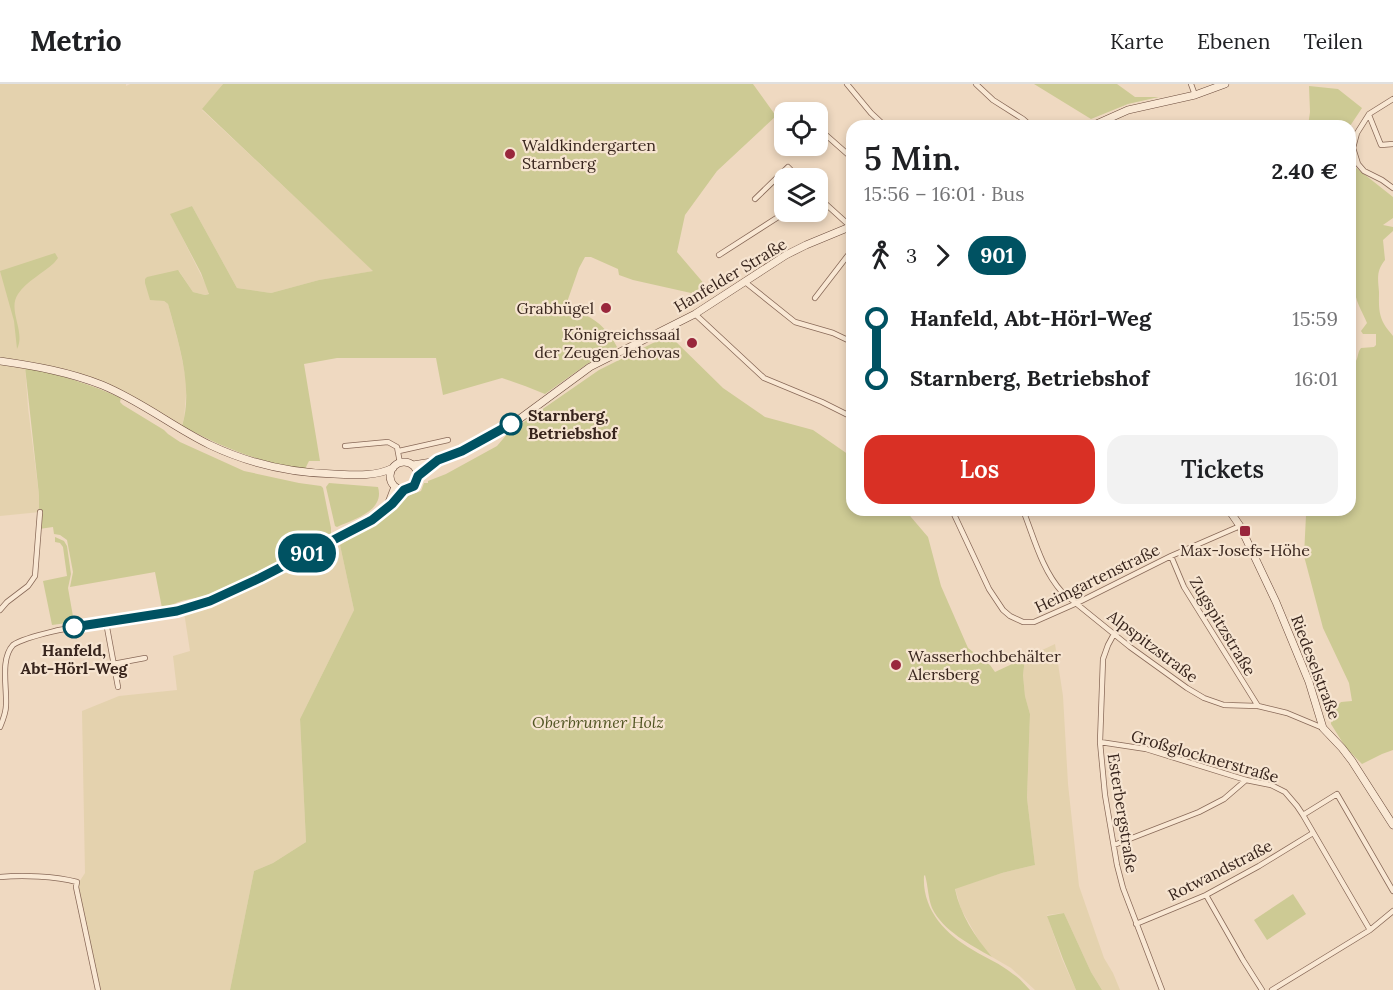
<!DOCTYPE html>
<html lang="de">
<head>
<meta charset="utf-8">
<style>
	body { margin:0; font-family:Lora,serif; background:#f2f2f2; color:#202124; height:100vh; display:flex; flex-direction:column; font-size:22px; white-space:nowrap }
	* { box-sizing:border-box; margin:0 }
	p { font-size:20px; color:#757577 }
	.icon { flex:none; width:33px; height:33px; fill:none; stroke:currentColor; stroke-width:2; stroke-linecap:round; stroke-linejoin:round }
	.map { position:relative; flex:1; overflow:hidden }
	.details { position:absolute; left:846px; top:36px; width:510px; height:396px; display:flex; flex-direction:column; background:#fff; border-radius:18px; box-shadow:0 3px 9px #0003 }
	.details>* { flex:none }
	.badge { padding:0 12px; border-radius:20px; font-size:21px; line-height:39px }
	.controls { position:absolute; left:774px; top:18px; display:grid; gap:12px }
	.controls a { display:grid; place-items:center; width:54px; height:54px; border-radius:12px; background:#fff; box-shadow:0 3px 9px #0003; font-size:30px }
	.map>.badge { position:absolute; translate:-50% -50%; box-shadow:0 0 0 3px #fff }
	.legs { display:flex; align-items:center; gap:9px; height:66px; padding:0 18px; font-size:20px }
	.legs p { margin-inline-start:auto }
	.overview { display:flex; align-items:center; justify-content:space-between; height:102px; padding:0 18px }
	h1 { font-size:33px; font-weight:600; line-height:45px }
	.button { display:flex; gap:12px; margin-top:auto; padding:12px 18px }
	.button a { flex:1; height:69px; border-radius:18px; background:#d93025; color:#fff; font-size:24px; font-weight:600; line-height:69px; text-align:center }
	.button a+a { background:#f2f2f2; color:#202124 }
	ul { padding:0 18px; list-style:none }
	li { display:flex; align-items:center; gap:21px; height:60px; font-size:22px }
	li i { display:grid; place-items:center; width:9px; height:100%; margin:0 8px; background:currentColor }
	li i::after { content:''; width:15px; height:15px; margin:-8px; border:4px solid; border-radius:50%; background:#fff }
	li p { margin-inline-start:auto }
	li:first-child i { background:linear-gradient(#0000 50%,currentColor 0) }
	li:last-child i { background:linear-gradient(currentColor 50%,#0000 0) }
	header { display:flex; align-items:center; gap:36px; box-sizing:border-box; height:84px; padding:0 30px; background:#fff; border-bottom:2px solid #e0e0e0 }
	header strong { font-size:28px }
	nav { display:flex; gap:33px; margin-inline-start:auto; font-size:21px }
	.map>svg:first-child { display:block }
</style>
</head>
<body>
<header>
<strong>Metrio</strong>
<nav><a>Karte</a><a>Ebenen</a><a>Teilen</a></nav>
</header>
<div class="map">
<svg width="1393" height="906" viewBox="0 0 1393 906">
	<rect width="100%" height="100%" fill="#efd9c1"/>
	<path fill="#e4d2ae" d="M0,0H126V2L130,0H223L202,26L374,187L319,196L271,209L237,204L192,122L171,131L210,209L205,211L193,208L179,187L150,215L164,217L168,220L179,261L187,300L184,334L181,345L103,302L25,281L28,324L39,411L40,428L0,432Z
		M340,461L354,526L300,635L306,758L273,779L254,787L230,906H98L76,803L85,789L82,627L119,612L177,606L173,572L190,567L184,528H195L216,521L268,497Z
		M1055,560L1063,612L1068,700L1079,802L1104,874L1113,889L1120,906H1102L1091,888L1064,829L1047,831L1062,875L1076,906H1035L1011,884L992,873L982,862L961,825L955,804L1002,789L1035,781L1027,714L1030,630L1025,612L1023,591L1025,574Z"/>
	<path fill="#cdca94" d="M223,0H753L776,32L717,87L685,131L677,168L706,202L691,209L633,196L619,191L618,185L591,173H585L579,184L566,221V225C572,227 579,229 585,231C599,237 611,250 617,263L587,280L545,310L525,302L502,294L443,311L436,274H337L304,280L320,377H309L305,385C260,379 222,363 182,342C194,304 178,257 168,220L164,217L150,216L145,199V195L147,193L178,186L193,208L205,211L209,210L201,189L170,130L192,122L237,204L271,209L319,196L373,187L202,25Z
		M1034,0H1117L1135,13H1159L1128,20L1091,35Z
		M1309,2L1338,5L1362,24L1350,42H1308L1310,28Z
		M1350,79L1393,113V134L1383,141L1393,143V147L1383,156L1385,176C1376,187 1378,195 1379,208C1379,220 1378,229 1384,240C1386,244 1390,248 1393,252V666L1382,670L1362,680L1346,664L1331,640L1332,627L1341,618L1352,617L1349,599L1323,544L1304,472L1306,431L1304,426H1350V281C1360,278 1356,270 1361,264L1374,263L1376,261V250H1363L1361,247L1367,239C1363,229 1357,220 1355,209C1346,171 1350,119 1350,79Z
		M55,169L58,174L54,179C43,189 27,197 18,210C7,226 26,248 17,265L14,237L0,187Z
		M669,251L723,304L765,333L813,346L852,373V426H905L928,453L941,502L968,564L990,581L995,588L1025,574L1023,591L1025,612L1030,630L1027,714L1035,781L1002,789L955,805C960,830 975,853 992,873C971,861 943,847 932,824C928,814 928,801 925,791L924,792C922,825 945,850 973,866C986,874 1001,880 1013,890C1020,894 1025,901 1030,906H230L254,787L273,779L306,758L300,635L354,526L340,461L395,426L405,413L421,407L424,399H428V397L446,390L497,362L508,349L599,286Z
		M25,283C58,290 90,300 121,314L120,318L123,321L164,346L168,350L180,358L244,387L299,399L321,402L323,404L331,444V452L276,481L217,509C207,513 197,513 186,516C178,517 171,522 162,524L155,488L70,503L73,488L67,456L60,451L54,450L53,443L39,445V411Z
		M329,399L378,403C385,427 354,435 337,443L335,442L326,403Z
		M55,453L64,457L67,462L71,490L68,504L74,538L52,541L43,497L67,492L63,463L60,459L55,458Z
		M1293,810L1306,830L1267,856L1254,836Z
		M1064,829L1091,888L1102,906H1076L1063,875L1047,832Z"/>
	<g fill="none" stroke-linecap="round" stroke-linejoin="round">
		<defs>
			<path id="street" d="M847,0L871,29L885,42
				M976,0L993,16L1023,35L1031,42
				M1191,0L1195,11
				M1393,15L1369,30L1357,49L1353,64L1358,80L1364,87L1382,96L1393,104
				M1369,31L1381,61L1393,60
				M818,44L852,74
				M818,113L850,142
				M755,115L788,83L799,94
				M719,171L786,128
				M745,198L795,238L833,249L852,258
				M815,214L852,166
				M695,230L764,294L822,318L852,333
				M345,362L388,358L397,363L400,379
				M399,367L448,356
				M386,423L394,402
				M952,426L989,505L1003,526L1010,532L1023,538H1034L1077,519L1171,472L1240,442
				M1023,426C1034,454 1042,486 1062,508L1130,563L1187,604L1204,614L1224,621L1258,622L1287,629L1323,644
				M1171,472L1184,503L1258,622
				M0,526L7,518L28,502L35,492L40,428
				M106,538L118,603
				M1114,550L1108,561L1103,575L1100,658L1105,711L1117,781L1123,804L1162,906
				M113,580L145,574
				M0,643C3,636 6,629 6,621C7,603 0,575 13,561C23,554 47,549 59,546L177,527L210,517L260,494L372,436L392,420L404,406
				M1100,658L1146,665L1246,696L1271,701L1285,708L1297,722L1303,731L1370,846
				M1303,731L1337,710L1393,807
				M1114,761L1199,728L1224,715L1246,696
				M0,793C22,791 55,792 77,798L76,803L98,906
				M1206,811L1243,876L1262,906
				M1136,840L1206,811L1259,782L1313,749
				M1272,906L1370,846L1393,827"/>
			<path id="secondary" d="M1092,42L1128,26L1195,11L1225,0
				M0,277C35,282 69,288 102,301C141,317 173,343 210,361C248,379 292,389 334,390C354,391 374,393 393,384
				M390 392a14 14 0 1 1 28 0a14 14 0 1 1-28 0Z
				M413,381L438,377L462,367L491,352L518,336L590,283L695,230L786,171L806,161L852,142
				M1229,426L1240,442L1276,518L1309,598L1323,644L1342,664L1352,677L1393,741"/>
		</defs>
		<use href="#street" stroke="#886958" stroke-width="6"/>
		<use href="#secondary" stroke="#6a4a3b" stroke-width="8"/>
		<use href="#street" stroke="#f9e8d4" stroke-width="4.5"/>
		<use href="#secondary" stroke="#f9e8d4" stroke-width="7"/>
	</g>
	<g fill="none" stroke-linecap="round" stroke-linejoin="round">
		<defs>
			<path id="line-1" d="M74,543L177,527L210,517L260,494L372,436L392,420L404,406L414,402L418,392L438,376L462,367L511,340"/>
		</defs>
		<use href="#line-1" stroke="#fff" stroke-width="14"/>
		<use href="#line-1" stroke="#005262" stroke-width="9"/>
	</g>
	<g fill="#99273c" stroke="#f6e4d0" stroke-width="2">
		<circle cx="510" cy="70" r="6"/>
		<circle cx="606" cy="224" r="6"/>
		<circle cx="692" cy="259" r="6"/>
		<rect x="1239" y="441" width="12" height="12" rx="3"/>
		<circle cx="896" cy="581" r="6"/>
	</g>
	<g fill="#fff" stroke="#005262" stroke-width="3">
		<circle cx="511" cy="340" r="10"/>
		<circle cx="74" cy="543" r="10"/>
	</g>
	<g text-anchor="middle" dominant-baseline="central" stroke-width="4.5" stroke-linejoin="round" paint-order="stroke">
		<g font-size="16" fill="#38251d" stroke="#f6e4d0" text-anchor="start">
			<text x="522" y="61">Waldkindergarten<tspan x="522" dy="18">Starnberg</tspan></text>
			<text x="594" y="224" text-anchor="end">Grabhügel</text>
			<text x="680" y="250" text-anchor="end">Königreichssaal<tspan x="680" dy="18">der Zeugen Jehovas</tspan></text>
			<text x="1245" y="466" text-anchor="middle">Max-Josefs-Höhe</text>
			<text x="908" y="572">Wasserhochbehälter<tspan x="908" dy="18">Alersberg</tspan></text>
		</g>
		<g font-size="16" fill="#38251d" stroke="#f6e4d0">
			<text transform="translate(730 191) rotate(-31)">Hanfelder Straße</text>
			<text transform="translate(1097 494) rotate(-26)">Heimgartenstraße</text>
			<text transform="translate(1223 542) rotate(59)">Zugspitzstraße</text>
			<text transform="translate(1153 562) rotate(37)">Alpspitzstraße</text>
			<text transform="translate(1316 583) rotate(69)">Riedeselstraße</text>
			<text transform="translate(1205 672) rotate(16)">Großglocknerstraße</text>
			<text transform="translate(1123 729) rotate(81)">Esterbergstraße</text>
			<text transform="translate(1220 786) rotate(-27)">Rotwandstraße</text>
		</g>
		<g font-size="16" font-weight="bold" fill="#38251d" stroke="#f6e4d0" text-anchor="start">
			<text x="528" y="331">Starnberg,<tspan x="528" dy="18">Betriebshof</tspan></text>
			<text x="74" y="566" text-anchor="middle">Hanfeld,<tspan x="74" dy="18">Abt-Hörl-Weg</tspan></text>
		</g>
		<g font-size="16" font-style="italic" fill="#515523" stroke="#f6e4d0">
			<text x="598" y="638">Oberbrunner Holz</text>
		</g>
	</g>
</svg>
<div class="controls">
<a><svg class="icon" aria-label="locate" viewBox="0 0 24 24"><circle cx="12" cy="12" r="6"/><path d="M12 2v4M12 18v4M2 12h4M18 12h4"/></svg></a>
<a><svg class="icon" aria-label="layers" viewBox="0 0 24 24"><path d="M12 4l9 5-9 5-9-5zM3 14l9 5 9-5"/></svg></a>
</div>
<b class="badge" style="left:307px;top:469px;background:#005262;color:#fff">901</b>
<section class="details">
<div class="overview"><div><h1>5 Min.</h1><p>15:56 – 16:01 · Bus</p></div><b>2.40 €</b></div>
<div class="legs"><svg class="icon" aria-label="walk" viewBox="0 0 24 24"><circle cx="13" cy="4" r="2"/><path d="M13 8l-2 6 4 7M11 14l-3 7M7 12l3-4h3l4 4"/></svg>3<svg class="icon" aria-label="forward" viewBox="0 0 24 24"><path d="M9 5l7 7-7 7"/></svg><b class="badge" style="background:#005262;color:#fff">901</b></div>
<ul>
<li><i style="color:#005262"></i><b>Hanfeld, Abt-Hörl-Weg</b><p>15:59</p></li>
<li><i style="color:#005262"></i><b>Starnberg, Betriebshof</b><p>16:01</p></li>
</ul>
<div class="button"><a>Los</a><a>Tickets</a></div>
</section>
</div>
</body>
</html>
